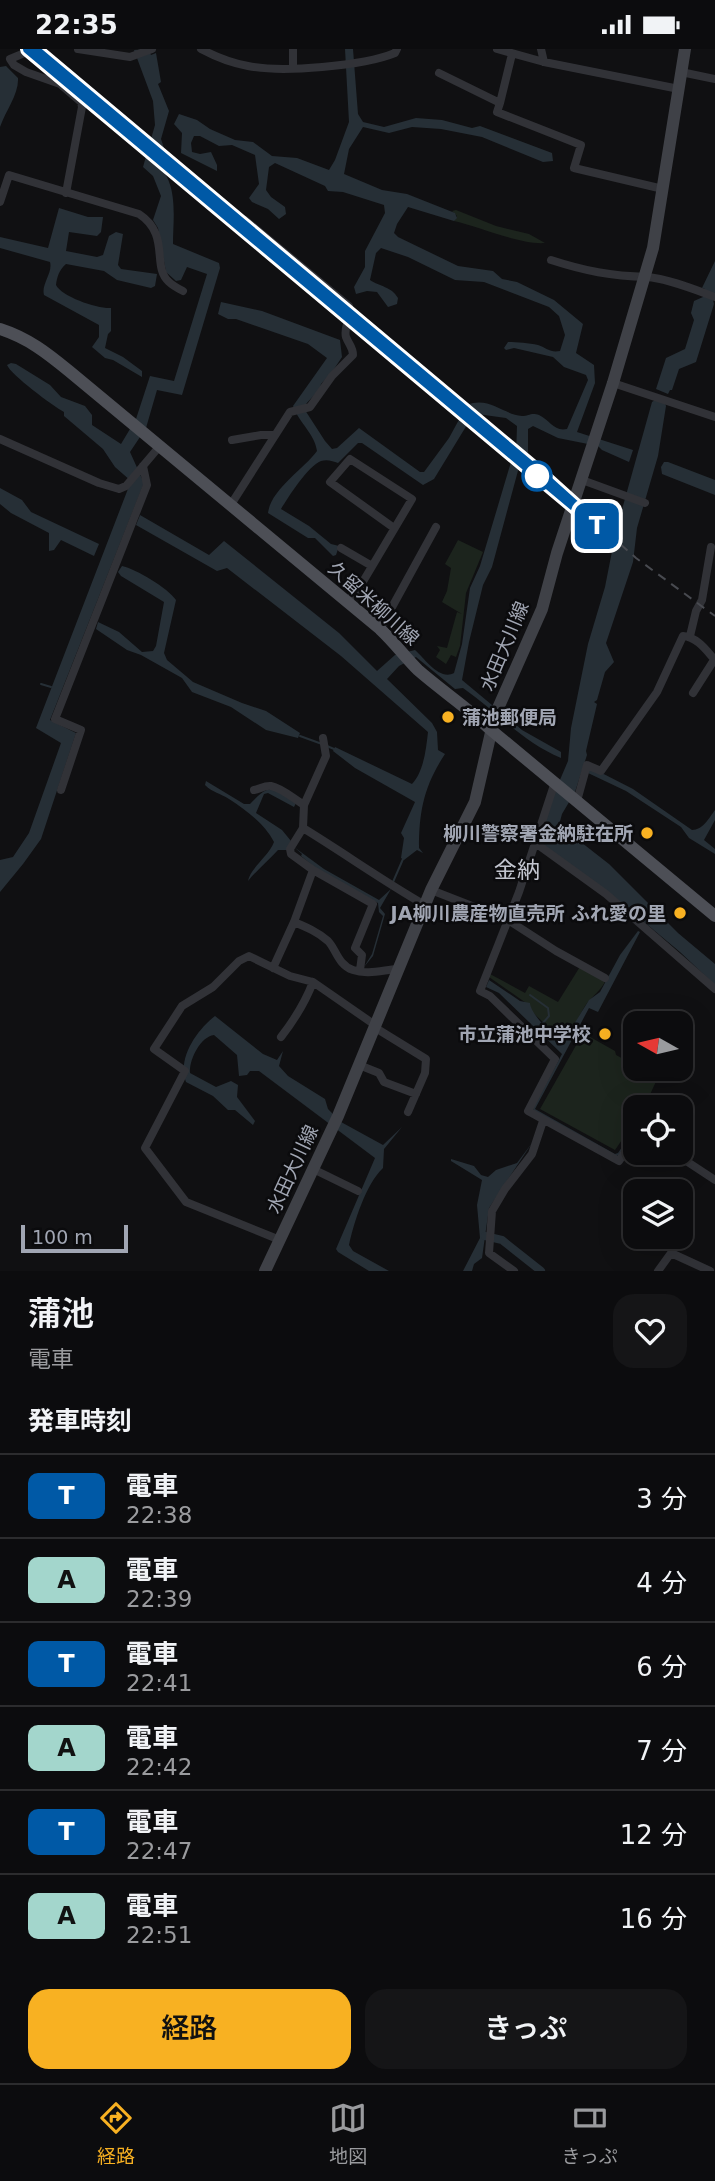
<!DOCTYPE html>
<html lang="ja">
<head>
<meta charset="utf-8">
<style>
	body { margin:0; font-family:"DejaVu Sans","Noto Sans JP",sans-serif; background:#151517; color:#f1f3f6; height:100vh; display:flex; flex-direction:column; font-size:26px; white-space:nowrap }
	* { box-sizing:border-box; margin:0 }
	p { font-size:23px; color:#9a9b9e }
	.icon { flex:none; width:38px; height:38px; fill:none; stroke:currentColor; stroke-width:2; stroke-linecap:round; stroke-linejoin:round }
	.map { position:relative; height:1222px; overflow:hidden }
	.side { display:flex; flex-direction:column; background:#0c0c0e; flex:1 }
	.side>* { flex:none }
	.badge { padding:0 14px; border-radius:10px; font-size:24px; line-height:46px }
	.needle { width:46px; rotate:278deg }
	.controls { position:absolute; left:623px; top:962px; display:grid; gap:14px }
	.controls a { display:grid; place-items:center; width:70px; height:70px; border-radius:14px; background:#0c0c0e; box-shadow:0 7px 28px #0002,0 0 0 2px #2c2c2e; font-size:35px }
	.scale { position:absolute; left:21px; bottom:18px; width:107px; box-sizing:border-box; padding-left:7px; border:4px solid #a1a6b3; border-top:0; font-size:19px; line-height:24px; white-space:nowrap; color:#a1a6b3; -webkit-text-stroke:5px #0b0b0d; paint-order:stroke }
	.map>.badge { position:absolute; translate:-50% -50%; box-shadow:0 0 0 4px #fff }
	h2 { padding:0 28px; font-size:26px; line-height:63px }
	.round { display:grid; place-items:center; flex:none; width:74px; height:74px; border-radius:21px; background:#151517 }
	.headline { display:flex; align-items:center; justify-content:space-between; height:119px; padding:0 28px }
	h1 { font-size:33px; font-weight:600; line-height:52px }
	.primary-button { display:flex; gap:14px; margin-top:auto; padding:14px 28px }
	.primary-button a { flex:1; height:80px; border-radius:21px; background:#f8b122; color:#111; font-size:28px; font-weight:600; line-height:80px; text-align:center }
	.primary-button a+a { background:#151517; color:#f1f3f6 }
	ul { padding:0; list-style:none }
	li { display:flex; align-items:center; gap:21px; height:84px; padding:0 28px; border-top:2px solid #2c2c2e }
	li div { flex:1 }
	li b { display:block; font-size:26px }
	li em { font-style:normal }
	li .badge { min-width:77px; font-weight:700; text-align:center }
	.status { display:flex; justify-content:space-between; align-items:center; height:49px; padding:0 35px; background:#0c0c0e; direction:ltr }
	.status svg { height:19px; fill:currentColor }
	.tabs { display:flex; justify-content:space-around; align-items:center; height:98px; border-top:2px solid #2c2c2e; background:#0c0c0e; font-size:19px; color:#9a9b9e }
	.tabs a { display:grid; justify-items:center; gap:4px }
	.tabs .selected { color:#f8b122 }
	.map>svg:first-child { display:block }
</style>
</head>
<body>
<div class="status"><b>22:35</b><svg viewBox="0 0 49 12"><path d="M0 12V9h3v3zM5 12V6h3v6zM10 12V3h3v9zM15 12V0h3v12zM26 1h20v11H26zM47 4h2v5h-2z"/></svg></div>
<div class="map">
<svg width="715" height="1222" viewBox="0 0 715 1222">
	<rect width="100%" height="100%" fill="#101012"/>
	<path fill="#1c241d" d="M456,161L496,177L529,185L545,194C520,196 481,178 454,172L457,167L452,162Z
		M458,491L483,503L466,544L460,597L456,608L451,606L446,615L436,608L440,601L437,597L447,599L457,563L462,565L442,553L447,542L451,519L445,515Z
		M581,916L606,931C601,941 594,946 587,954C580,964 573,982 564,988L555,986L545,976L546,984L540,990L538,989L543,984L541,977L544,974L530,961L529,956L489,928L490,925L525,944L529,937L558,953Z
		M583,984L615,1002L616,1006L635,1016V1020H644L658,1028L644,1059H635V1072L615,1101L540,1060Z"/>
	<path fill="#262f36" d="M148,0L151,6L156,4L161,33L158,35L169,62L161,90L164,99L157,115C179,135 173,168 173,195L219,214L220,219L182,346L157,341L146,379L130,403L144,434L50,671L76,684L41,790L23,815L0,843V811L13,808L29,784L61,694L36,679L131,432L115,418L103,400L64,367V363C53,357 11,326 7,316L11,314L16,315L50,336L61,348L85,357L92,366V376L121,395L136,370L150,327L174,332L207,225L187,218L181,231L176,232L166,223L158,179L153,171L161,147L153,127L143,118L155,76L153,52L134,1Z
		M345,0H353L358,65L363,73L384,78L416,69L442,71L472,79L480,77L552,104L553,112L543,113L482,88L441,80L412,78L389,84L363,78L349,100L344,125L382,141L407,145L455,164L457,169L454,172L408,158L397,175L394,184L398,188L458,217L493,222L502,230L517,233L554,251L583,275L576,304L594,316L595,334L577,383L633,401L629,413L602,401L598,397L558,389L533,377L528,380V403L519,418L492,518L483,536L469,593L462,631L522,681L561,703V709C523,693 496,662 463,639L455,640L416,608L399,617L387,630L432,674L437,683L438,701L445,705C424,737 419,762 419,799L423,804L417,801L404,811L401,809L404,789L401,784L415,753L355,719L333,702L335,698L412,735C424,722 426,700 428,683L341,607L227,519L217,522L136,476L140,466L209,506L224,492L339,584L377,622L395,606L415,601C425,610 440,632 454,624L462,595L470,539L480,517L511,413L516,407L517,377L506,369L477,365L473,366L434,430L423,436L362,394H358L338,414C333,412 327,410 321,412C308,417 289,447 281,460L309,477L331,495L339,497L336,506L333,507L315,489H308L268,464C271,440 304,420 317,402C315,385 299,374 293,357L327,309L308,295L236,270H228L218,265L221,253L262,262L340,291L342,308L332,323L321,335L320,340L303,358L325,392L332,400L337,399L359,379L420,423H424L449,389L467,356C489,347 504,366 522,367C529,367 531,363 539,366C550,371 554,383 567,380L588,331L586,326L564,318L553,308L514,299L506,301L504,299L508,293C517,293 529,294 538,296C547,299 550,304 560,302L565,286L559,267L549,258L484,233L455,231L408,208L381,199L376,204L370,231C380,238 391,237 398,249L397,255L388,258L377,243L367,242L356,245L354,238L365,218V202L385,164L384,156L343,143L328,142L325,137L275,114L269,118L266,141L271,148L285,158L286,165L279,170L268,160L252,153L249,149L259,135L255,106L232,96L219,97L200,87H194L191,94L192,103L200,105L211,103L217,116V122L181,104L182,84L174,75L179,65L197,71L210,80L235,91L253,93L272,107L297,109L329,121L335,111L349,73Z
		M6,17L18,29C19,45 6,61 0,78V18Z
		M59,159L88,168H103L101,183L97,187L69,183L66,202L97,208L103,206L109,187L116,183L123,185L118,216L121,220L157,225L155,237L151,239L117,231L104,222L66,215C59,221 57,228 56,236C62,248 98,260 111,259V282L108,285L105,299L123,308L142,322V328L113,311L105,309L92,298L99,288V276L44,246C41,235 53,224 50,213L0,199V188L48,199Z
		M715,212V243L713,251L714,255L696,313L679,320L672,341H670L668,345L656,340L666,309L685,300L694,271L691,264L694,252L703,248L705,240L702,239Z
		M655,351L665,354L666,357L658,407L637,479L633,513L606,594L614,613L605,623L597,651L594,653L597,655L586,702L587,706L575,743L562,765L559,776L609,815L678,884L715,915V936L680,903L607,842L538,792L551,752L568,712L571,679L588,595L605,538L616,482L652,353Z
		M664,413H668L715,431V446L662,425L661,418Z
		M0,439L22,451L31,463L99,495L94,507L61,491L54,501L49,502V484L11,464L0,455Z
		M122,517C136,520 168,539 176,551L164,604L167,611L193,633L242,654L266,662L300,684L298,689L266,681L231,658L192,643L182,629L141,606L127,601L96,580L98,573L119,583L142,603L153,602L156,597L164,553L121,527L118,523Z
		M590,718L633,740L692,781C703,781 709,769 715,761V771L704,791L715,800V805L689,789L681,778L626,742L588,724Z
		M206,732L244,755H250C271,733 271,738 296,754L294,758L268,744L264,745L256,764L282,781L291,792L287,801H278C268,812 257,821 248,832C250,819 269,807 274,793C265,775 246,761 229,750C220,744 213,744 205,736Z
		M294,798L324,820L379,851L391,840L380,859L385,865L373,907L364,918L372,905L383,867L379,863L378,854L317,820L301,807L302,805Z
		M638,882L640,883L598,963L589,959L535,1060L615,1105L618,1104L635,1079L619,1106L616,1107L534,1063L533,1059L562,1005L499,944L486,938L489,931L520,952L530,954C530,962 547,982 555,986C559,989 562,988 566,988L589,951L600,943L620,906Z
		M215,967L263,1005L277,1011L283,1002L279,1017L288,1027L325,1050L328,1060L341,1073L383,1096L402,1078L384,1100L383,1119C366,1135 354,1173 349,1196L353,1202L389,1222H369L338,1203L336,1200L375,1109L259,1022H250L247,1026L239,1027L237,1006L214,986C200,988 189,1011 190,1024L216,1038L231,1032L238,1036L237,1048L255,1072L253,1076L235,1061H228L213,1047L186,1033C177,1009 197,981 215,967Z
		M532,1094L489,1159L482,1209L474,1215L472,1222H463L480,1189L477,1156L482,1131L451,1112V1110L474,1117L481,1126L488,1128L496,1121L517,1114Z"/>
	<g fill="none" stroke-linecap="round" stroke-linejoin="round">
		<path stroke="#262f36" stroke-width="2" d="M41,635L51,638
			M300,687L322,695
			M327,697L334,700
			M393,833L403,810
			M530,946L548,959L549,967L542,975"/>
		<path stroke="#262f36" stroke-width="8" d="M485,1187L502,1191L541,1222"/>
		<path stroke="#313237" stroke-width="8" d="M34,0L10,10L14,16L26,23L60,35L81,53L82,58L66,144
			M78,0L130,8L152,0
			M201,0C216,8 231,14 248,17C282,24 363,17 395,4L397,0
			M497,0L544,13L679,40
			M541,0L544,13
			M293,19V0
			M681,23L715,30
			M439,24L500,54L497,63L581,96L574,119L663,140
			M500,54L512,5
			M0,153L9,126L139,165C171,186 151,217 169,233C173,237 179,240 183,242
			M551,211C585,222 611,227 647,228C666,229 696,241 715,248
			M613,334L715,368
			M0,390L99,434L119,440L126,437L159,398
			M232,391L261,386H274
			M582,431L645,454
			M230,457L290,363L310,358L332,327L353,306C353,298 349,296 346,288C343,278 352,268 349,257L245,171
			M341,499L372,517
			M346,553L358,541L412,450L350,410L330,433L394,479
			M380,580L436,478
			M690,587L696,562L702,551L711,498
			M693,644L714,611
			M555,733L519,843L480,942L490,947L555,1010L528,1062L619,1112L635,1088
			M61,741L81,681L55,670L147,436L143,417
			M254,741C260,740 265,736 271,737C282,739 294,750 304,756
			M577,752L587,716L601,722L657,643L683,587C697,588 706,601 715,611
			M303,779L304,756L326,707L323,689
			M534,793L606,845L715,940
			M313,821L373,855L355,899L362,906L360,921
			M431,841L508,871L556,902L605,929
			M294,873C306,878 318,883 328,892C336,900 338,916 353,921C367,926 383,921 397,920
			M273,919L294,873L313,821L291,805L290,800L303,779C344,804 383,832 425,856
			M374,978L426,1010L425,1024L408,1063
			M281,988C295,970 305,954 313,933
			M359,1016L379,1024L384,1033L416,1045
			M674,1104L715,1131
			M313,1120L358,1142
			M280,1191L186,1153L145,1099L185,1022L154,1000L182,957L213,938L239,912L249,907L290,927L313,933L375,976
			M514,1222L489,1204L492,1162L505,1140L532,1105L543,1072
			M658,1222L671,1204L710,1222"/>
		<path stroke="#3f4147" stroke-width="12" d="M265,1222L338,1067L431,841L475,753L495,666L542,560L557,504L613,334L653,199L685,0"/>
		<path stroke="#4d4f56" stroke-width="12" d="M0,280C28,289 47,304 69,322L380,580C394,593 405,608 418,621C442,642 468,659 491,681L715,867"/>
		<path stroke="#484a50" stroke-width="2" stroke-dasharray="9 7" stroke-linecap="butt" d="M34,0L539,424L636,509L715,567"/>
	</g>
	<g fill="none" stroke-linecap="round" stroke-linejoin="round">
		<defs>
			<path id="line" d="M28,0L599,478L539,424L34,0"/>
		</defs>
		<use href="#line" stroke="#fff" stroke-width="16"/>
		<use href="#line" stroke="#0059a6" stroke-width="10"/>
	</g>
	<circle fill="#fff" stroke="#0059a6" stroke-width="3.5" cx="537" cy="427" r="14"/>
	<g fill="#f8b122" stroke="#0b0b0d" stroke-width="2.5">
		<circle cx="448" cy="668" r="7"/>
		<circle cx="647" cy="784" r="7"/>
		<circle cx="680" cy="864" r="7"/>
		<circle cx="605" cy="985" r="7"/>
	</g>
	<g text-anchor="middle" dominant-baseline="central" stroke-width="5" stroke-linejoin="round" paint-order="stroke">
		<g font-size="19" fill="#a1a6b3" stroke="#0b0b0d">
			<text transform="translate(374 554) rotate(42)">久留米柳川線</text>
			<text transform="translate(504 597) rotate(-67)">水田大川線</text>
			<text transform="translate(292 1120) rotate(-65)">水田大川線</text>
		</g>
		<g font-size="19" font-weight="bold" fill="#a1a6b3" stroke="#0b0b0d" text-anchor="end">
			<text x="462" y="668" text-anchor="start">蒲池郵便局</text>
			<text x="633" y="784">柳川警察署金納駐在所</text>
			<text x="666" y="864">JA柳川農産物直売所 ふれ愛の里</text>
			<text x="591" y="985">市立蒲池中学校</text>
		</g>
		<g font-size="23" fill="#c2c5cf" stroke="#0b0b0d">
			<text x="517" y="821">金納</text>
		</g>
	</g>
</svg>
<div class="controls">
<a><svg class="needle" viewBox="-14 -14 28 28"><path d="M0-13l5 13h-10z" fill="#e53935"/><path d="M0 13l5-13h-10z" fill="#9a9b9e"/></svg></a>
<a><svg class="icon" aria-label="locate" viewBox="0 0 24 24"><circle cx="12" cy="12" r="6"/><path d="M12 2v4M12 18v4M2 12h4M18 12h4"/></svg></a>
<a><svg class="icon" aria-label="layers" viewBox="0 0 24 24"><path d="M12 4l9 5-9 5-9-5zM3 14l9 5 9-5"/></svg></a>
</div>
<div class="scale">100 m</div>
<b class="badge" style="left:597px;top:477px;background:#0059a6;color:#fff">T</b>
</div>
<section class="side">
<div class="headline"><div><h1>蒲池</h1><p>電車</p></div><a class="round"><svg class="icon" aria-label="heart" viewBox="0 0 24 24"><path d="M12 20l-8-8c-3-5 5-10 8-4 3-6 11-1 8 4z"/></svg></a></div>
<h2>発車時刻</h2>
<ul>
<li><span class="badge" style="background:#0059a6;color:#fff">T</span><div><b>電車</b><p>22:38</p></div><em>3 分</em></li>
<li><span class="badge" style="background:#a3d6cc;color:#111">A</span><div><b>電車</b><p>22:39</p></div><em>4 分</em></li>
<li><span class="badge" style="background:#0059a6;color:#fff">T</span><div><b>電車</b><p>22:41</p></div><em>6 分</em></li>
<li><span class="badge" style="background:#a3d6cc;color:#111">A</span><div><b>電車</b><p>22:42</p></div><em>7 分</em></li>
<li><span class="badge" style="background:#0059a6;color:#fff">T</span><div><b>電車</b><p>22:47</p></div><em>12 分</em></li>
<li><span class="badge" style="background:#a3d6cc;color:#111">A</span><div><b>電車</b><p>22:51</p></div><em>16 分</em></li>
</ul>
<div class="primary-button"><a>経路</a><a>きっぷ</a></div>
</section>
<nav class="tabs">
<a class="selected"><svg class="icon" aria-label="directions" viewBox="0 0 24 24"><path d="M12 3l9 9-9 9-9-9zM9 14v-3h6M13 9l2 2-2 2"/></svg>経路</a>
<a><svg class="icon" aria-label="map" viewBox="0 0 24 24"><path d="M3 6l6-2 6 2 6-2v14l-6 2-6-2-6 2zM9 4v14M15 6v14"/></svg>地図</a>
<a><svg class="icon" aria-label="tickets" viewBox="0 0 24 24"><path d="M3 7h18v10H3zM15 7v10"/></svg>きっぷ</a>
</nav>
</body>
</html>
